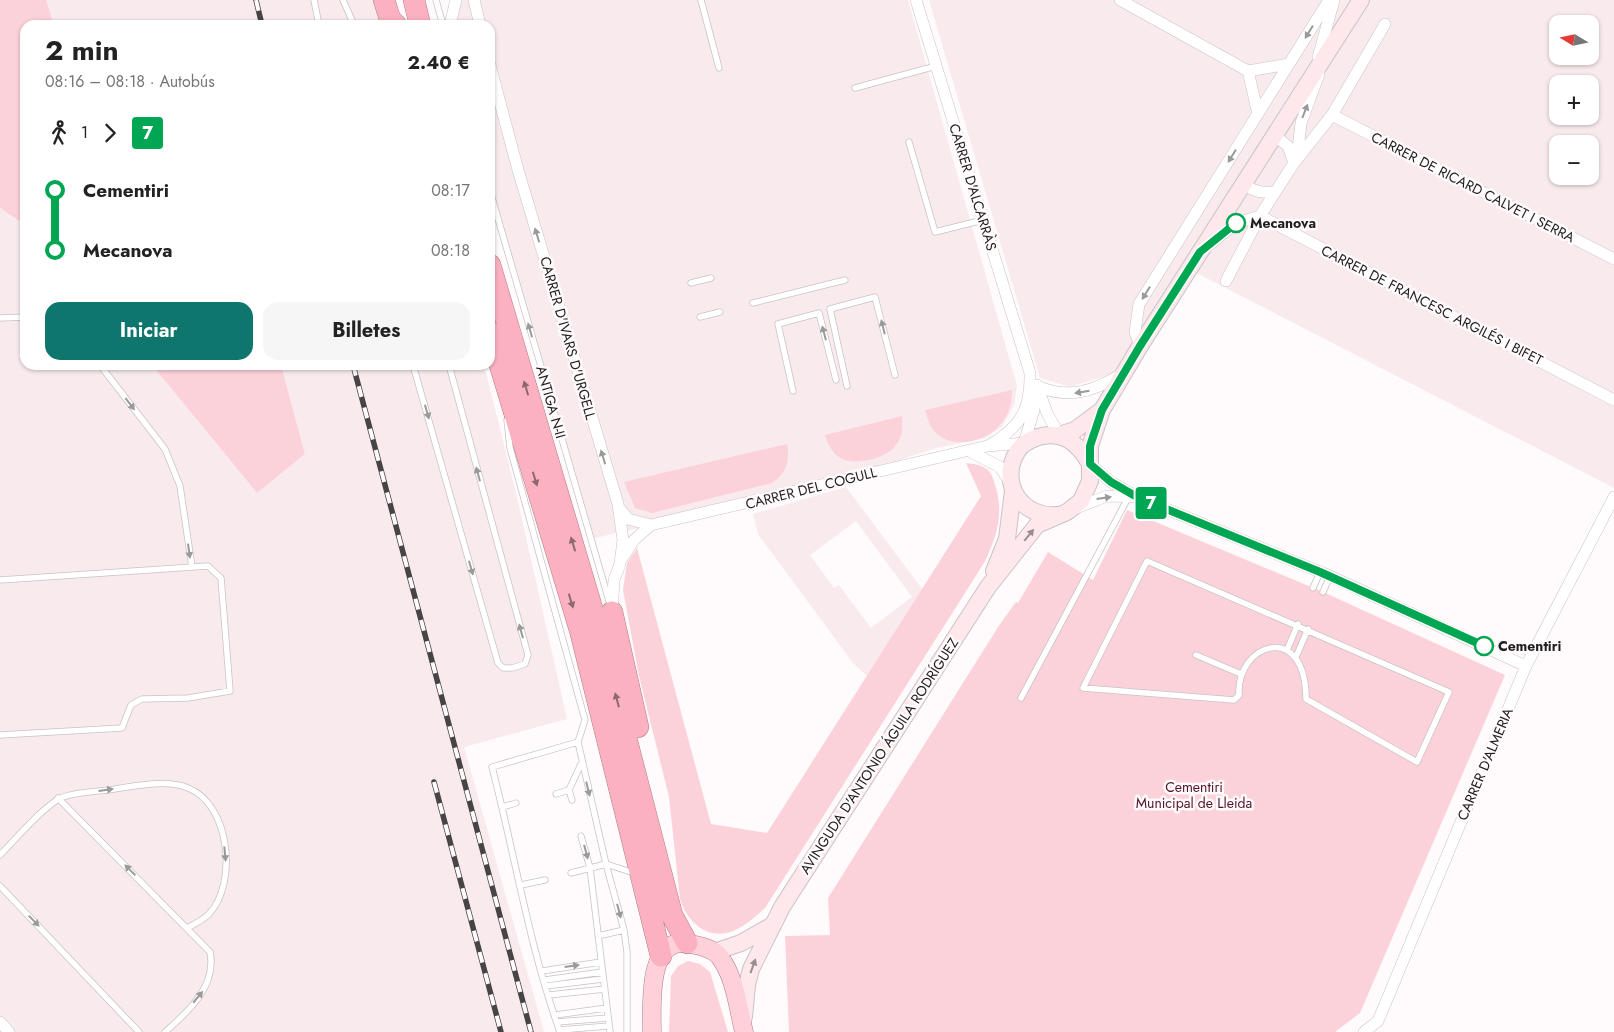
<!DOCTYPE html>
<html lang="es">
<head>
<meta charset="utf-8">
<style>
	body { margin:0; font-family:Jost,sans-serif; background:#f6f6f6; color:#222; height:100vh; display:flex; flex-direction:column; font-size:19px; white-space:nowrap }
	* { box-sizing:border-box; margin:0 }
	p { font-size:16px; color:#767676 }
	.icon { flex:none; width:28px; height:28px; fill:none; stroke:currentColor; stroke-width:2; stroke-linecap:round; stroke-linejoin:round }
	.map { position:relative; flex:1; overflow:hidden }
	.side { position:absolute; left:20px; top:20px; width:475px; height:350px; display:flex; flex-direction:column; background:#fff; border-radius:15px; box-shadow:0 1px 4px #0004 }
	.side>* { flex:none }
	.badge { padding:0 10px; border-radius:4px; font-size:18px; line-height:32px }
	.needle { width:32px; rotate:280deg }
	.tools { position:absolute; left:1549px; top:15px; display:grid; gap:10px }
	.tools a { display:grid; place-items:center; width:50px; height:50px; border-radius:10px; background:#fff; box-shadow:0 1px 4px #0004; font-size:25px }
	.map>.badge { position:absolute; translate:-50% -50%; box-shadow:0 0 0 2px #fff }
	.legs { display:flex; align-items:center; gap:8px; height:55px; padding:0 25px; font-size:16px }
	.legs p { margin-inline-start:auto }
	.head { display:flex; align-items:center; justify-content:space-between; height:85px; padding:0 25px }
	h1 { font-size:28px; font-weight:700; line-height:38px }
	.cta { display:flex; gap:10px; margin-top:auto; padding:10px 25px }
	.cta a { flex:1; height:58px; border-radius:15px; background:#0f766e; color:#fff; font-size:20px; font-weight:700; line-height:58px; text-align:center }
	.cta a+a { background:#f6f6f6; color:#222 }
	ul { padding:0 25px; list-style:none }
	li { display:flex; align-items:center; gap:18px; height:60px; font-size:19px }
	li i { display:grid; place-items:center; width:8px; height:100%; margin:0 6px; background:currentColor }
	li i::after { content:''; width:12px; height:12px; margin:-6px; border:4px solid; border-radius:50%; background:#fff }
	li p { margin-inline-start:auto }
	li:first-child i { background:linear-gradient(#0000 50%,currentColor 0) }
	li:last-child i { background:linear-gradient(currentColor 50%,#0000 0) }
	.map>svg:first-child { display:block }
</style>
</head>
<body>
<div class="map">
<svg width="1614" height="1032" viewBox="0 0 1614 1032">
	<rect width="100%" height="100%" fill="#fffafb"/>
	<path fill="#f9eaed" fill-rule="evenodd" d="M46,0H393L399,25H54Z
		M456,0H908L1017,386L1014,405L1002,427L985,438L936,448L824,485L591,539L490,194V25H450Z
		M929,0H1614V488L1189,269L1112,374L1070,387L1040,378ZM1558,24H1590V56H1558ZM1558,84H1590V116H1558ZM1558,144H1590V176H1558Z
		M0,208L25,225V365H152L257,493L305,454L281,365H484L516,493L567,719L464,747L544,1032H0Z
		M846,487L922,589L867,676L853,663L758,534L753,514ZM856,521L912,597L871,628L839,585L834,588L810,555Z"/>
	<path fill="#fcd2da" d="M0,0H46L54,25H25V225L0,208Z
		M152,365H281L305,454L257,493Z
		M1012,390C1012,403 1009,415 1000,425C986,442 954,449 937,434C930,428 928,419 925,410Z
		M902,416C902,423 903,429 901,435C897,449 886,455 873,459C848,465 833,461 825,435Z
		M787,444C790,460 787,473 772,483L652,513L635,508L624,482Z
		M966,463C974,464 982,465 988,470C993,475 994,482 996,488C1004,515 996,539 984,563L765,908C756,916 745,926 733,931C708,941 687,922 680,899L669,797L639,676L623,590L627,563L637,548L711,824L767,833L981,496Z
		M1127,510L1323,592L1505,675L1360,1013L1335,1032H789L785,936L830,935L828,898L1000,624L1016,602L1018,603L1048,552L1093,580Z
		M688,961L700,964L710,972L728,1032H669L671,976L678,966Z"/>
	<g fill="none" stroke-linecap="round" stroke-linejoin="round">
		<defs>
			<path id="lane" d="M314,0L319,25
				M343,0L354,25
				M436,0L443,25
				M701,0L719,68
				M855,88L936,66
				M909,142L935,232L983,220
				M490,191L609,601
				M691,283L711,278
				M753,303L845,280
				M700,317L720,312
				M0,318L25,317
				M100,365L165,449L180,486L192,567
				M413,365L498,663L503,668H512L525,664L528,655L449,365
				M847,386L830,309L875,297L895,375
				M793,391L778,324L819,313L836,380
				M507,420L510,448L585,720L578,742L606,864L634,873
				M1147,561L1449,692L1417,762L1306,699C1306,620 1236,643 1239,695L1234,700L1083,688Z
				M0,580L208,566L221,578L230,691L188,698L142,699L131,705L122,728L0,735
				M1313,588L1320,572
				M1323,592L1330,576
				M1287,650L1298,624
				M1196,655L1241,674
				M1296,657L1308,629
				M1021,698L1128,498
				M569,790L572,800
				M556,794L569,790L581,764
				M58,798L210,952C217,986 188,1012 165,1032
				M502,807L516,803
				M581,836L590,868L610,1032
				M0,855C18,837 36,814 57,800C66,793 97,791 109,790C132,786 166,779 188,788C230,804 238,883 209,914C203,920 195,924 187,928
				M571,873L606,864L624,930L627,952V1032
				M521,885L545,880
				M0,886L139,1032
				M598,936L624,930
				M542,971L601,962
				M545,980L602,972
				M546,986L603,979
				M549,995L605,989
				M555,1015L607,1008
				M557,1022L608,1018
				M559,1030L609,1026
				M560,1032C529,946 515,855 492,767L578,742"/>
			<path id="street" d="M474,0L480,25
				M916,0L1030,373C1031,410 1020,428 988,446
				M1120,0L1248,71L1289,64
				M450,25L456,0
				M1318,58L1334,0
				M490,65L518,170L618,504L623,540L620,564L614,580L612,612
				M1248,71L1258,114
				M1332,115L1614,259
				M1275,136L1288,146L1294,163
				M1297,159L1301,123L1319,74
				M1244,184C1254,192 1262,193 1275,192
				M1209,245L1236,223L1260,216L1614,400
				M1226,281L1260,216L1294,163L1332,115L1385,24
				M1140,346L1135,332L1139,304L1329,0
				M1037,385L1047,413L1059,435
				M1037,386C1069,400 1094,391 1122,374
				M971,452L1000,467L1011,484
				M1090,464L1111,482L1137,497L1330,576L1526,666
				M619,508L628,519L651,525L987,446L1024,443L1034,410L1030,383
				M1076,508L1107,496L1137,497
				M623,557L634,540L651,525
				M0,1022L9,1032
				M1364,1032L1378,1021L1526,666L1614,497"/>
			<path id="secondary" d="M1059,435L1075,430L1102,410
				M1058,515C1023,519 998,484 1017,452C1021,444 1030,440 1038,437C1063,430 1078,443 1090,464
				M994,571L1007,539L1013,491
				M714,952L741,943L771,926
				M744,1017L747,985L751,969L782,907L988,587L1037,525L1067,512L1081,501L1090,481V446L1102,410L1140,346L1361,0"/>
			<path id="primary" d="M652,1032C652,1007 646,933 691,944C700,946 712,948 719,956C735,976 738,1008 744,1032"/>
			<path id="highway" d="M384,0L390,19L396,25
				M414,0L420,25
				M490,265L596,622L672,915L687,943
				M490,332L580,630L661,956
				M612,612L638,727"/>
		</defs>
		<use href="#lane" stroke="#c8c3c4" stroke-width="7"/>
		<use href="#street" stroke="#c8c3c4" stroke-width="12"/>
		<use href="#secondary" stroke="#c8c3c4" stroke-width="18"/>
		<use href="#primary" stroke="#af7e88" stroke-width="19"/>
		<use href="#highway" stroke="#af7e88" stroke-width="22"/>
		<use href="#lane" stroke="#fff" stroke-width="5.5"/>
		<use href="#street" stroke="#fff" stroke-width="11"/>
		<use href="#secondary" stroke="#fee8ec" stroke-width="16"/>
		<use href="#primary" stroke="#fdd0da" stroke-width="18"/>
		<use href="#highway" stroke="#fcb1c1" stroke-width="21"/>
		<defs>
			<path id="rail" d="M256,0L262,25
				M353,365L531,1032
				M434,782L501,1032"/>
		</defs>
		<use href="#rail" stroke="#474445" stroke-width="5.5"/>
		<use href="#rail" stroke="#fffafb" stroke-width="4" stroke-dasharray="11" stroke-linecap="butt"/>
	</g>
	<defs><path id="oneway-solid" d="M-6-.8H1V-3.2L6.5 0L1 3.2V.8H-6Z" transform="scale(1.25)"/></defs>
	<g fill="#9b9a9a">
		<use href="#oneway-solid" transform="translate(1309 32) rotate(122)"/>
		<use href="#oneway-solid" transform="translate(1305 111) rotate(-69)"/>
		<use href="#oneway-solid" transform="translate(1232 156) rotate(122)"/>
		<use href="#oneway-solid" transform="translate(537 235) rotate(-107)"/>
		<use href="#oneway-solid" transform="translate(1146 293) rotate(122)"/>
		<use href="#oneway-solid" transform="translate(883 327) rotate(-104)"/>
		<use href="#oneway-solid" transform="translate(530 330) rotate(-106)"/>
		<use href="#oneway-solid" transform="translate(824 333) rotate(-105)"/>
		<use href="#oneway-solid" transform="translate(1082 392) rotate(171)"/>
		<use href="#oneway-solid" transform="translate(130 404) rotate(52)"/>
		<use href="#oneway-solid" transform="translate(427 412) rotate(74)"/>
		<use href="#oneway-solid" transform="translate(603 457) rotate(-107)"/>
		<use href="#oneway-solid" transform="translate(478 474) rotate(-105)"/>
		<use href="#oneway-solid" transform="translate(1104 498) rotate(-8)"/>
		<use href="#oneway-solid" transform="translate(189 551) rotate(82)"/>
		<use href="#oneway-solid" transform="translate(471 568) rotate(74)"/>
		<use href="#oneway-solid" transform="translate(521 631) rotate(-105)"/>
		<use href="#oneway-solid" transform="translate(588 789) rotate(76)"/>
		<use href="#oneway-solid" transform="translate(106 790) rotate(-8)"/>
		<use href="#oneway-solid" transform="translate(586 852) rotate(75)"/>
		<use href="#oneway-solid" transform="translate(225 854) rotate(85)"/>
		<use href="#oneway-solid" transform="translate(130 870) rotate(-135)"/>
		<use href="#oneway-solid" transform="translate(619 911) rotate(75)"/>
		<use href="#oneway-solid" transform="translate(34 921) rotate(46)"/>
		<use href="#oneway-solid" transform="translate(572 966) rotate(-8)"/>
		<use href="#oneway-solid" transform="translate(198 997) rotate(-50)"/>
	</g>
	<g fill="#8e6870">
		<use href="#oneway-solid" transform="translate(526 388) rotate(-107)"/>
		<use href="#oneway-solid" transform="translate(535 479) rotate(73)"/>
		<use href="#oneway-solid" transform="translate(573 544) rotate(-107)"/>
		<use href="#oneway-solid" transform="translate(571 601) rotate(73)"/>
		<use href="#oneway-solid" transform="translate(617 700) rotate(-105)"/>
	</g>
	<g fill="#9a8d90">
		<use href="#oneway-solid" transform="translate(1029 535) rotate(-51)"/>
		<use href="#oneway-solid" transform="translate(753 966) rotate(-70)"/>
	</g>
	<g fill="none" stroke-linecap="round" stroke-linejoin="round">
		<defs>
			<path id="line-1" d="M1236,223L1200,252L1140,346L1102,410L1090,446V464L1111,482L1137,497L1320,572L1484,646"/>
		</defs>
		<use href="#line-1" stroke="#fff" stroke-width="11"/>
		<use href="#line-1" stroke="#00a651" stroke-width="8"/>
	</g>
	<g fill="#fff" stroke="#00a651" stroke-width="2.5">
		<circle cx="1236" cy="223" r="9"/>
		<circle cx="1484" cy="646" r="9"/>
	</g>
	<g text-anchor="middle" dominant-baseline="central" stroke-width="5" stroke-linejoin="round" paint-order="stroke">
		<g font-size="14" fill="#201e1f" stroke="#fffafb">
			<text transform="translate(973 187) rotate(73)">CARRER D'ALCARRÀS</text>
			<text transform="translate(1473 187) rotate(27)">CARRER DE RICARD CALVET I SERRA</text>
			<text transform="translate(1432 305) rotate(27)">CARRER DE FRANCESC ARGILÉS I BIFET</text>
			<text transform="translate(568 338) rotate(74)">CARRER D'IVARS D'URGELL</text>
			<text transform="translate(551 402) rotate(74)">ANTIGA N-II</text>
			<text transform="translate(811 488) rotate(-14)">CARRER DEL COGULL</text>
			<text transform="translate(879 756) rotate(-57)">AVINGUDA D'ANTONIO ÁGUILA RODRÍGUEZ</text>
			<text transform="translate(1485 764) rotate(-67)">CARRER D'ALMERIA</text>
		</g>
		<g font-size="14" font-weight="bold" fill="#201e1f" stroke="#fffafb" text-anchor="start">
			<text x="1250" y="223">Mecanova</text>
			<text x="1498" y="646">Cementiri</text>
		</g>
		<g font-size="14" fill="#501226" stroke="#fffafb">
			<text x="1194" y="787">Cementiri<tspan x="1194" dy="16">Municipal de Lleida</tspan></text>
		</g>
	</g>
</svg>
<div class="tools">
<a><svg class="needle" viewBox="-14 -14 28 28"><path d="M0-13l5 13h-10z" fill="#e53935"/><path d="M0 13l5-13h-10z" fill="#767676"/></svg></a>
<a>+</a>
<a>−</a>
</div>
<b class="badge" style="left:1151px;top:503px;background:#00a651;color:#fff">7</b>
<section class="side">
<div class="head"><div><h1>2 min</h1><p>08:16 – 08:18 · Autobús</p></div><b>2.40 €</b></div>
<div class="legs"><svg class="icon" aria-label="walk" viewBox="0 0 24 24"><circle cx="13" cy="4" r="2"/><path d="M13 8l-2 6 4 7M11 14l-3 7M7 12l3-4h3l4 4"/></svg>1<svg class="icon" aria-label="forward" viewBox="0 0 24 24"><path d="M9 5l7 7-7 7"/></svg><b class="badge" style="background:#00a651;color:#fff">7</b></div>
<ul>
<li><i style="color:#00a651"></i><b>Cementiri</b><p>08:17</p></li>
<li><i style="color:#00a651"></i><b>Mecanova</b><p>08:18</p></li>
</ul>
<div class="cta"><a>Iniciar</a><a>Billetes</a></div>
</section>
</div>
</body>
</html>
